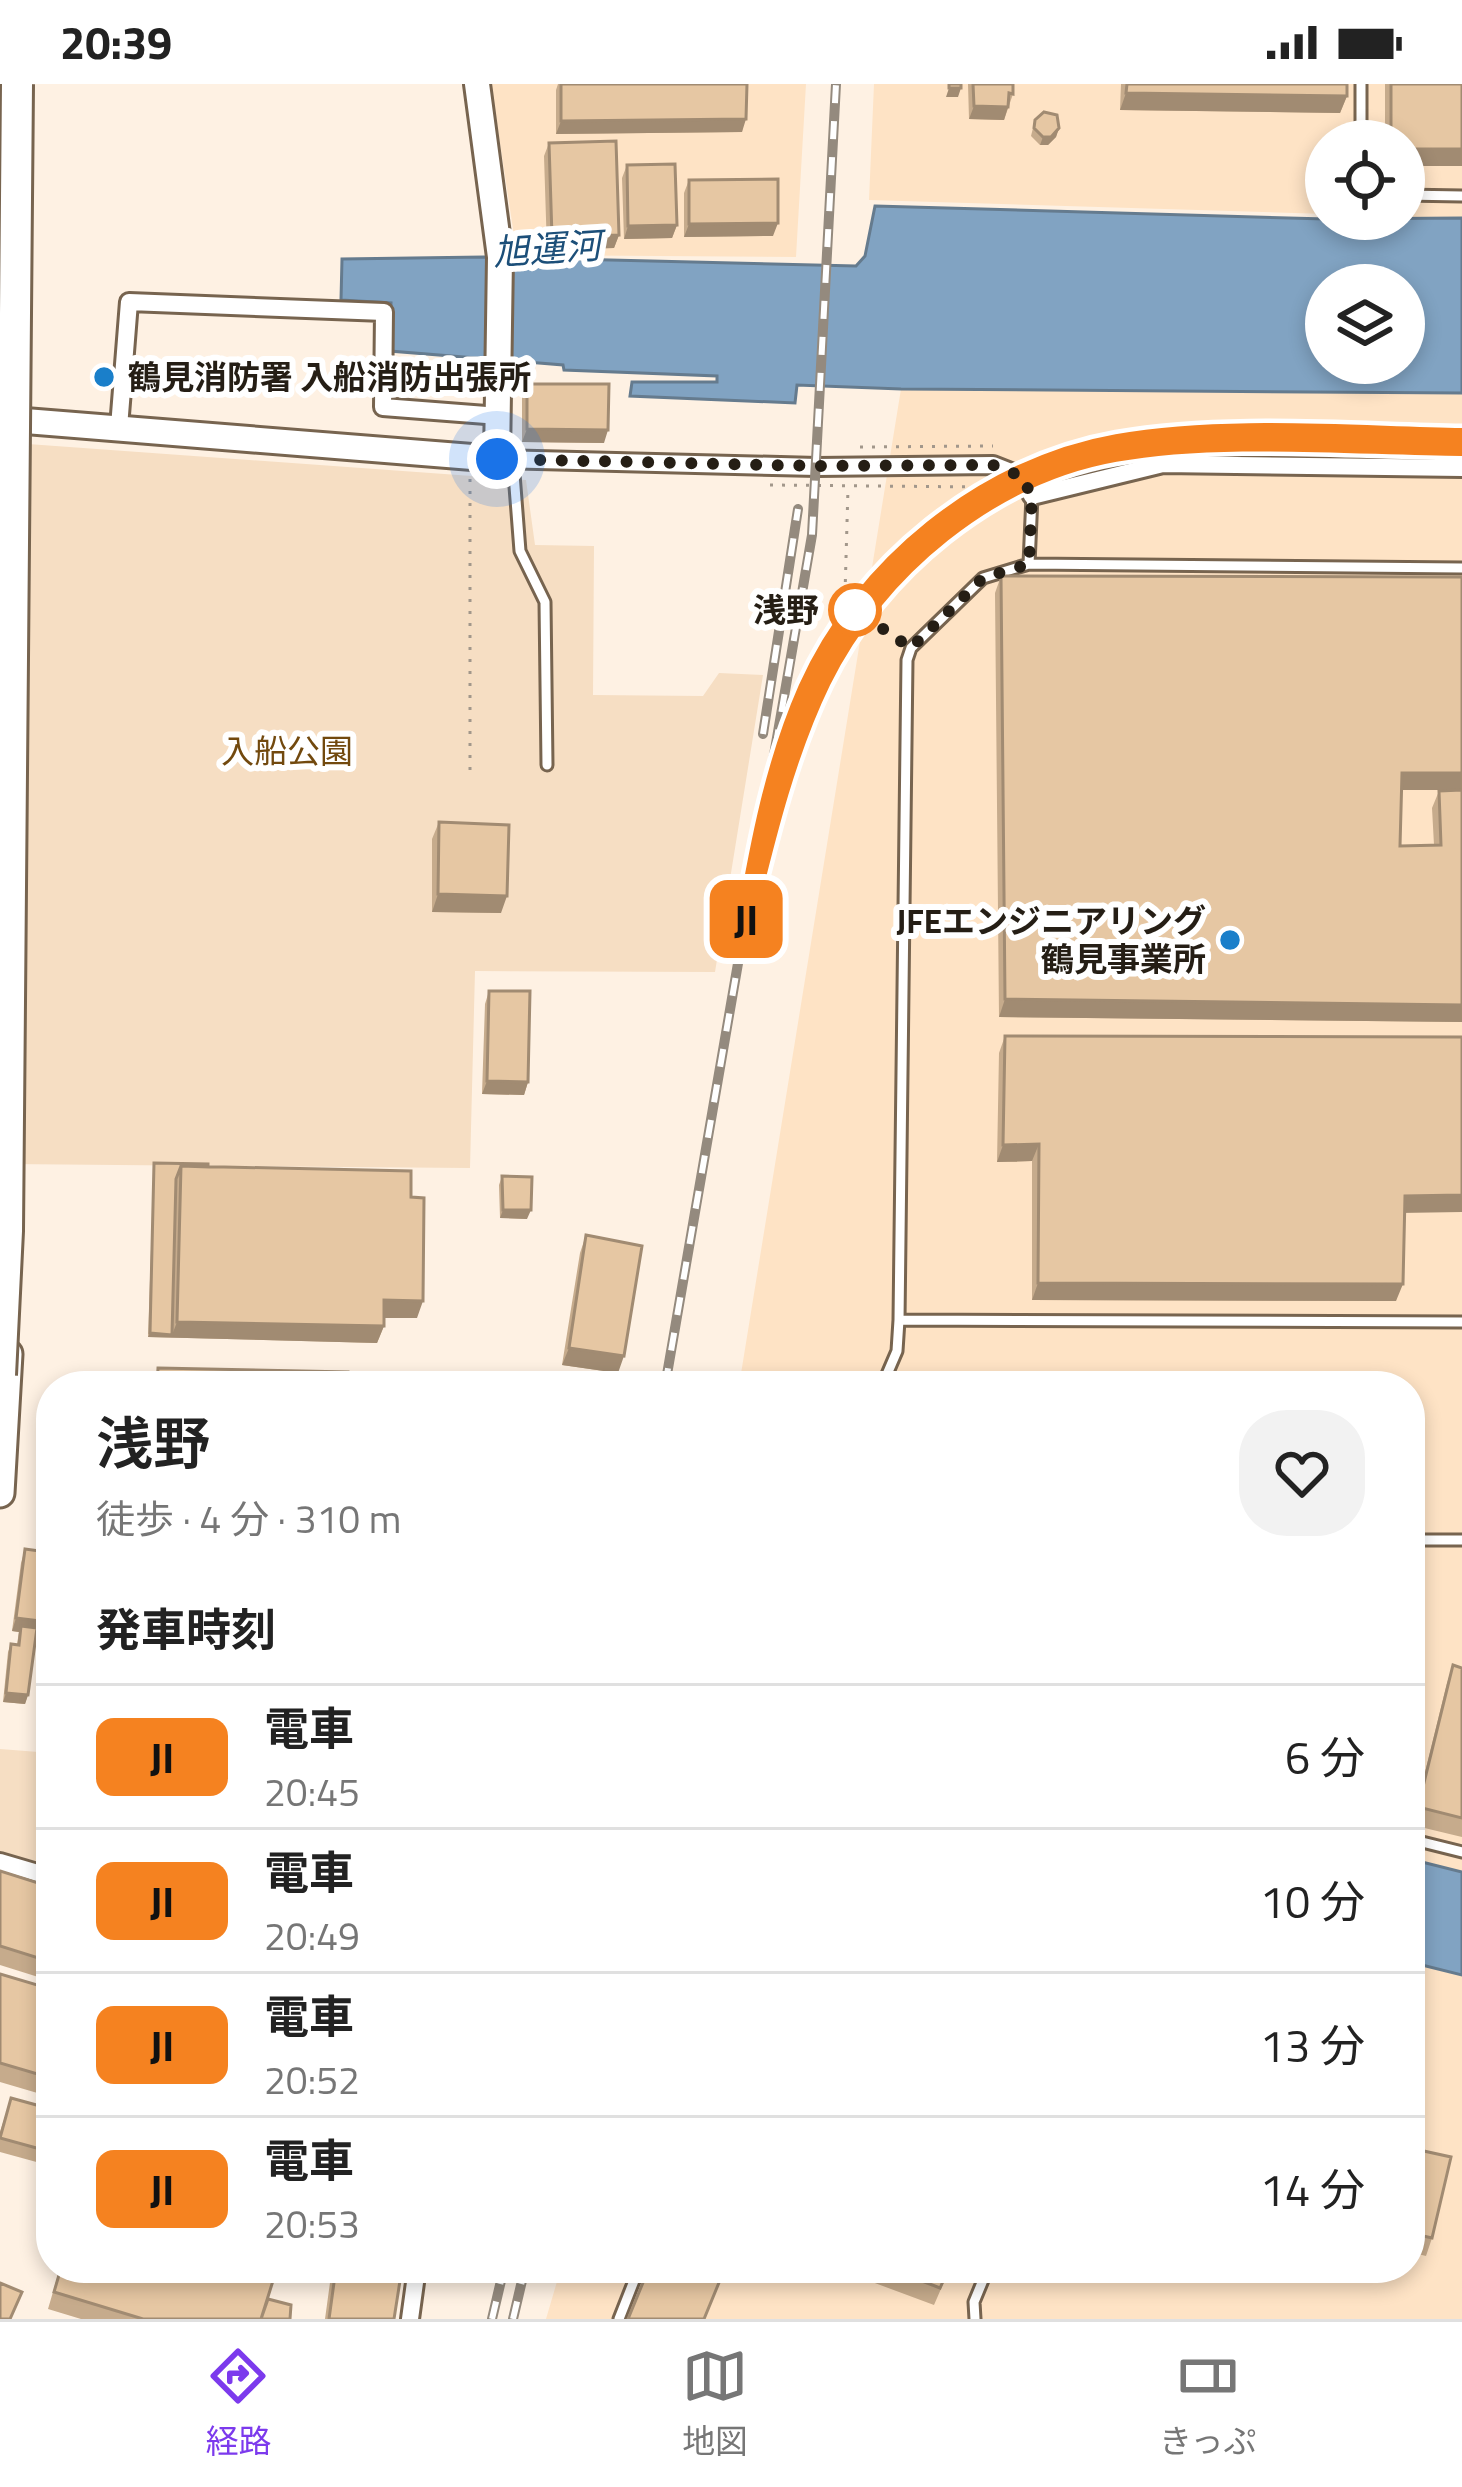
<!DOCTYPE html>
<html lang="ja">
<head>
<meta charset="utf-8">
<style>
	body { margin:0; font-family:"Titillium Web","Noto Sans JP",sans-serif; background:#f2f2f2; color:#222; height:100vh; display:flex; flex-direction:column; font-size:45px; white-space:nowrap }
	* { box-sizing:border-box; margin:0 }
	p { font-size:39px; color:#767676 }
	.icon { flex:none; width:66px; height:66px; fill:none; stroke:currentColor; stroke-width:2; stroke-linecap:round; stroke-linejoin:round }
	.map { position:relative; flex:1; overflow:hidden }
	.details { position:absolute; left:36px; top:1287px; width:1389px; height:912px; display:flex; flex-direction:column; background:#fff; border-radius:48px; box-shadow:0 6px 18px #0003 }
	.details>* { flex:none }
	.badge { padding:0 24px; border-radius:18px; font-size:42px; line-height:78px }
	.fabs { position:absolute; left:1305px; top:36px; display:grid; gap:24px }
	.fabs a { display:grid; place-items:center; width:120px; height:120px; border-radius:50%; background:#fff; box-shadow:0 6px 18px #0003; font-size:60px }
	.you { position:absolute; width:60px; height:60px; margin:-30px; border:9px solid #fff; border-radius:50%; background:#1a73e8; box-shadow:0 0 0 18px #1a73e833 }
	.map>.badge { position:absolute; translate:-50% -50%; box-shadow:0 0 0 6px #fff }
	h2 { padding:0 60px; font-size:45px; line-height:108px }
	.round { display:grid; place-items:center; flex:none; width:126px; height:126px; border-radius:48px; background:#f2f2f2 }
	.headline { display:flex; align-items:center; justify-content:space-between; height:204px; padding:0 60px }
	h1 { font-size:57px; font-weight:600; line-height:90px }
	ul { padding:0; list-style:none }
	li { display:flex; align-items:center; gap:36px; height:144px; padding:0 60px; border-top:3px solid #e0e0e0 }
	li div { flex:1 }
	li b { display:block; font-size:45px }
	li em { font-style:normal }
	li .badge { min-width:132px; font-weight:700; text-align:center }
	.status { display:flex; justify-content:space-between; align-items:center; height:84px; padding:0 60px; background:#fff; direction:ltr }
	.status svg { height:33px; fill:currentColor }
	.tabs { display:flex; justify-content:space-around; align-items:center; height:168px; border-top:3px solid #e0e0e0; background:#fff; font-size:33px; color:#767676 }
	.tabs a { display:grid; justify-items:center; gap:6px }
	.tabs .on { color:#7c3aed }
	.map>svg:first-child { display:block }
</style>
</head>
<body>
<div class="status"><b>20:39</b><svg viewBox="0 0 49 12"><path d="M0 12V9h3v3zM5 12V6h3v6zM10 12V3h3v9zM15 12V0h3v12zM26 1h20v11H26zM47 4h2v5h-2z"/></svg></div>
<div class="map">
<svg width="1462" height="2235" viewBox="0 0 1462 2235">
	<rect width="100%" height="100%" fill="#fef1e3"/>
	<path fill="#fee3c5" d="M491,0H806L796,173L517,171Z
		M874,0H1462V134L1404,133V57H1326V130L869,116Z
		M901,305L1462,309V1788L1410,1775V1302H739Z
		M1410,1878L1462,1891V2235H546L561,2184H1410Z"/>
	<path fill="#f6dec3" d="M14,359L526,396L535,461L594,462L593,611L703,612L719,589L763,591L715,888L475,887L470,1084L7,1080Z
		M0,1665L51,1669V1781L0,1768Z"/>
	<path fill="#81a3c2" stroke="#657b8e" stroke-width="3" fill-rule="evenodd" d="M875,122L1326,135L1462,134V309L901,305L797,301L795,319L630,312L632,298H717V292L564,286L563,281L390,267L391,219L341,216L342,175L484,173L856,182L865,172ZM1326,201H1404V279H1326Z
		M1410,1775L1462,1788V1891L1410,1878Z"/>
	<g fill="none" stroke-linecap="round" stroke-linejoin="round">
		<defs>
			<path id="lane" d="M1361,57V0
				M1404,111L1462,112
				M513,377L520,467L545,518L547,681
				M1029,480L1462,484
				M899,1236L1462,1238
				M882,1302L897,1267L899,1236L907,576L911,564L983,494L1029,480L1032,412
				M1410,1456H1462
				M1410,1755L1462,1768
				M619,2235L639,2184
				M975,2235L974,2218L988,2184"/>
			<path id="street" d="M119,343L129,218L384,228L383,323L499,332
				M497,375L817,383L993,381L1021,392L1032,412L1163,380L1462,384
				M0,1778L51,1793
				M410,2235L417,2184"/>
			<path id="secondary" d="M0,335L497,375L500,173L477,0"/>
			<path id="primary" d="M0,1409L8,1270"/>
		</defs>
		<use href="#lane" stroke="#77644f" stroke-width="15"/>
		<use href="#street" stroke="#77644f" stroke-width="22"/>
		<use href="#secondary" stroke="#77644f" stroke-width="30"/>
		<use href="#primary" stroke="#77644f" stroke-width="33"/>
		<path stroke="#a2978b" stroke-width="3" stroke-dasharray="3 9" stroke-linecap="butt" d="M860,363L993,362
			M470,395V694
			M770,401L980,403L1015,422
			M845,510L848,404"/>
		<use href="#lane" stroke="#fff" stroke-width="9"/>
		<use href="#street" stroke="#fff" stroke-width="16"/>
		<use href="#secondary" stroke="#fff" stroke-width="24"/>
		<use href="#primary" stroke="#fff" stroke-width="27"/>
		<defs>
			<path id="rail" d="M791,648C810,587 845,533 889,486C1048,317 1253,350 1462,353
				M763,650L798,425
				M665,1302L812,451L836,0
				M492,2235L504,2184
				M513,2235L525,2184"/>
		</defs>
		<use href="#rail" stroke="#948a7e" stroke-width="10"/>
		<use href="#rail" stroke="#fff" stroke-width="6" stroke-dasharray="18" stroke-linecap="butt"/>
		<defs>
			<path id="highway-bridge" d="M0,1291L7,1147L17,0"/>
		</defs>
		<use href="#highway-bridge" stroke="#77644f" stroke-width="36" stroke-linecap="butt"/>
		<use href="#highway-bridge" stroke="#fff" stroke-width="30"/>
	</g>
	<path fill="#c6ab8c" d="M558,0H747L742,48L556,50V6Z
		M968,0H1013V10L1004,36L969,35Z
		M1121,0H1347V12L1340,29L1120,26Z
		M1385,0H1462V82H1404V57H1385Z
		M1035,36L1059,44L1056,53L1048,61H1040L1031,52Z
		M549,59L619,151L614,164L547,166L544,72Z
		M627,81L677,141L672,154L624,155L622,94Z
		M689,96L773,152L684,153V109Z
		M527,300L604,359L522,358V313Z
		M1001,492L1402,706L1400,762L1434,761L1432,724L1439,707L1462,938L999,933L995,509Z
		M439,738L501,829L432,828V755Z
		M489,907L528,998L524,1011L482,1010L485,920Z
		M1005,952L1405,1129L1396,1217L1032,1216V1077L997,1078L999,969Z
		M154,1079L208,1083L411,1113L417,1234H384V1242L377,1259L148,1253Z
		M502,1092L527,1135L500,1134L499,1101Z
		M586,1151L618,1289L562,1281L580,1169Z
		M25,1465L37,1544L28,1611L25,1620L3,1618L8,1568L11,1560H17L19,1548L12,1547L21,1479Z
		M1453,1581L1462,1584V1753L1412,1741L1447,1599Z
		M0,1787L51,1803V1897L0,1881Z
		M0,1890L51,1905V2013L0,1998Z
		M11,2014L51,2025V2082L0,2068V2048Z
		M1410,2064L1432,2154L1426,2172L1410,2168Z
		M60,2184L268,2215L290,2235H81L48,2225Z
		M332,2184H402L394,2235H325Z
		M859,2184H950L934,2221L856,2192Z"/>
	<path fill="#a18b72" d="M949,4H961L958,13H946Z
		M1126,9L1347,12L1340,29L1120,26Z
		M974,22L1008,23L1004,36L969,35Z
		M746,35L742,48L556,50L561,37Z
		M1059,44L1056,53L1048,61H1040L1043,53Z
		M1404,65H1462V82H1404Z
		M778,139L773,152L684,153L689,140Z
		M677,141L672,154L624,155L628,142Z
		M619,151L614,164L547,166L552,153Z
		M527,345L608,346L604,359L522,358Z
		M1402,689H1462V706H1396Z
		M438,810L507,812L501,829L432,828Z
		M1005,915L1462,921V938L999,933Z
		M487,997L528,998L524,1011L482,1010Z
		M1039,1060L1032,1077L997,1078L1003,1061Z
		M1462,1111V1128L1399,1129L1405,1112Z
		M503,1126H531L527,1135L500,1134Z
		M1038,1199L1403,1200L1396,1217L1032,1216Z
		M384,1216L423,1217L417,1234H377Z
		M177,1238L384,1242L377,1259L148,1253L150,1249L172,1251Z
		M569,1264L624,1272L618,1289L562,1281Z
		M16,1534L40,1537L35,1550L21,1542L19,1548L12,1547Z
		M6,1609L28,1611L25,1620L3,1618Z"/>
	<path fill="#e6c7a3" stroke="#a18b72" stroke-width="3" d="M561,0H747L746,35L561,37Z
		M949,0H961V4H949Z
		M973,0H1013V10L1009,9L1008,23L974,22Z
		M1127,0H1347V12L1126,9Z
		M1391,0H1462V65H1404V57H1391Z
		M1044,28L1057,31L1059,44L1051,53H1043L1034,44L1035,36Z
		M616,57L619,151L552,153L549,59Z
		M675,80L677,141L628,142L627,81Z
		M778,95V139L689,140V96Z
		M527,300H609L608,346L527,345Z
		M1001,492L1462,493V689H1402L1400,762L1441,761L1439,707L1462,706V921L1005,915Z
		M439,738L509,741L507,812L438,810Z
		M489,907H530L528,998L487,997Z
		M1005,952L1462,953V1111L1405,1112L1403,1200L1038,1199L1039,1060L1003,1061Z
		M154,1079L208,1080V1083L181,1082L176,1095L172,1251L150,1249Z
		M181,1082L411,1087V1113L424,1114L423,1217L384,1216V1242L177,1238Z
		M502,1092L532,1093L531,1126H503Z
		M586,1151L642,1162L624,1272L569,1264Z
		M158,1284L348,1288V1302H157Z
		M25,1465L47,1468L40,1537L16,1534Z
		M21,1542L37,1544L28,1611L6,1609L11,1560L19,1561Z
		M1453,1581L1462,1584V1734L1418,1723Z
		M0,1787L51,1803V1878L0,1862Z
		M0,1890L51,1905V1994L0,1979Z
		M11,2014L51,2025V2068L0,2054Z
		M1410,2064L1451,2073L1432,2154L1410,2149Z
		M61,2184H277L261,2235H143L54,2208Z
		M336,2184H402L394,2235H329Z
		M649,2184H725L704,2235H628Z
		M888,2184H949L940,2204Z
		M0,2199L22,2208L10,2235H0Z
		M268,2215L291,2221L290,2235H261Z"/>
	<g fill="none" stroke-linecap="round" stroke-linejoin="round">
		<defs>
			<path id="line" d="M1462,353C1349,351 1229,340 1117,359C985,382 861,483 807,605C774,680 759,760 745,841C765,760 785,673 822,597C877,485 991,391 1115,369C1221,350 1353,362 1462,363"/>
		</defs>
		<use href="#line" stroke="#fff" stroke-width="27"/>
		<use href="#line" stroke="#f58220" stroke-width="18"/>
		<path stroke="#251e15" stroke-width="12" stroke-dasharray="0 21.6" d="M497,375L817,382L993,381L1021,392L1032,412L1029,480L983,494L911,564L855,526"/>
	</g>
	<g fill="#1a7fca" stroke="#fff" stroke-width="4.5">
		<circle cx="104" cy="293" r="12"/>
		<circle cx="1230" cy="856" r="12"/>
	</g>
	<circle fill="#fff" stroke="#f58220" stroke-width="6" cx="855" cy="526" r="24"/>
	<g text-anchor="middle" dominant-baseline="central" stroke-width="12" stroke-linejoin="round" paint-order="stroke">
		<g font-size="33" font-weight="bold" fill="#251e15" stroke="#fff" text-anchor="start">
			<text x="128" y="293">鶴見消防署 入船消防出張所</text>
			<text x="1206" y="837" text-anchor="end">JFEエンジニアリング<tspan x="1206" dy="38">鶴見事業所</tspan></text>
		</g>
		<g font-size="33" font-weight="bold" fill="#251e15" stroke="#fff" text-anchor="end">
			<text x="819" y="526">浅野</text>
		</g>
		<g font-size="33" fill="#72490e" stroke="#fff">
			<text x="287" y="667">入船公園</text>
		</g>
		<g font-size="36" font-style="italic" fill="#1c4f79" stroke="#fff">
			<text transform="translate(547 164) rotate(-4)">旭運河</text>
		</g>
	</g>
</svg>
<div class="fabs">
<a><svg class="icon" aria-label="locate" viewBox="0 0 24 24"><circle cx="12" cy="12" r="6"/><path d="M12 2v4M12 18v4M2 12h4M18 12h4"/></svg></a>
<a><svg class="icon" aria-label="layers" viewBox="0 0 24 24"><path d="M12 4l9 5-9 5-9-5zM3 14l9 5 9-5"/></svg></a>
</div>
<div class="you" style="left:497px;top:375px"></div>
<b class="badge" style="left:746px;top:835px;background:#f58220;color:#111">JI</b>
<section class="details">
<div class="headline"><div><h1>浅野</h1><p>徒歩 · 4 分 · 310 m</p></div><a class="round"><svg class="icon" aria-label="heart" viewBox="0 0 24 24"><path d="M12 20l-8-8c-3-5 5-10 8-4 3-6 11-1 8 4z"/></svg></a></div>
<h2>発車時刻</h2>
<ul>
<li><span class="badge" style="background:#f58220;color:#111">JI</span><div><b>電車</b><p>20:45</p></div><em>6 分</em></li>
<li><span class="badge" style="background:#f58220;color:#111">JI</span><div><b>電車</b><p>20:49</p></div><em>10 分</em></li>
<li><span class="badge" style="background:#f58220;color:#111">JI</span><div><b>電車</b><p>20:52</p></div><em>13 分</em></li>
<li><span class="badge" style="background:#f58220;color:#111">JI</span><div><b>電車</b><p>20:53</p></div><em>14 分</em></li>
</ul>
</section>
</div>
<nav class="tabs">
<a class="on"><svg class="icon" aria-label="directions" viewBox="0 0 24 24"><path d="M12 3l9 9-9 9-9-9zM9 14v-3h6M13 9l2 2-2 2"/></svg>経路</a>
<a><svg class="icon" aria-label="map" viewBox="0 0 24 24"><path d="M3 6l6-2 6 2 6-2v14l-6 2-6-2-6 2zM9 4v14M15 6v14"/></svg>地図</a>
<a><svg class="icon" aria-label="tickets" viewBox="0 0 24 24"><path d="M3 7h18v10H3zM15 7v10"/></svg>きっぷ</a>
</nav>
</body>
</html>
